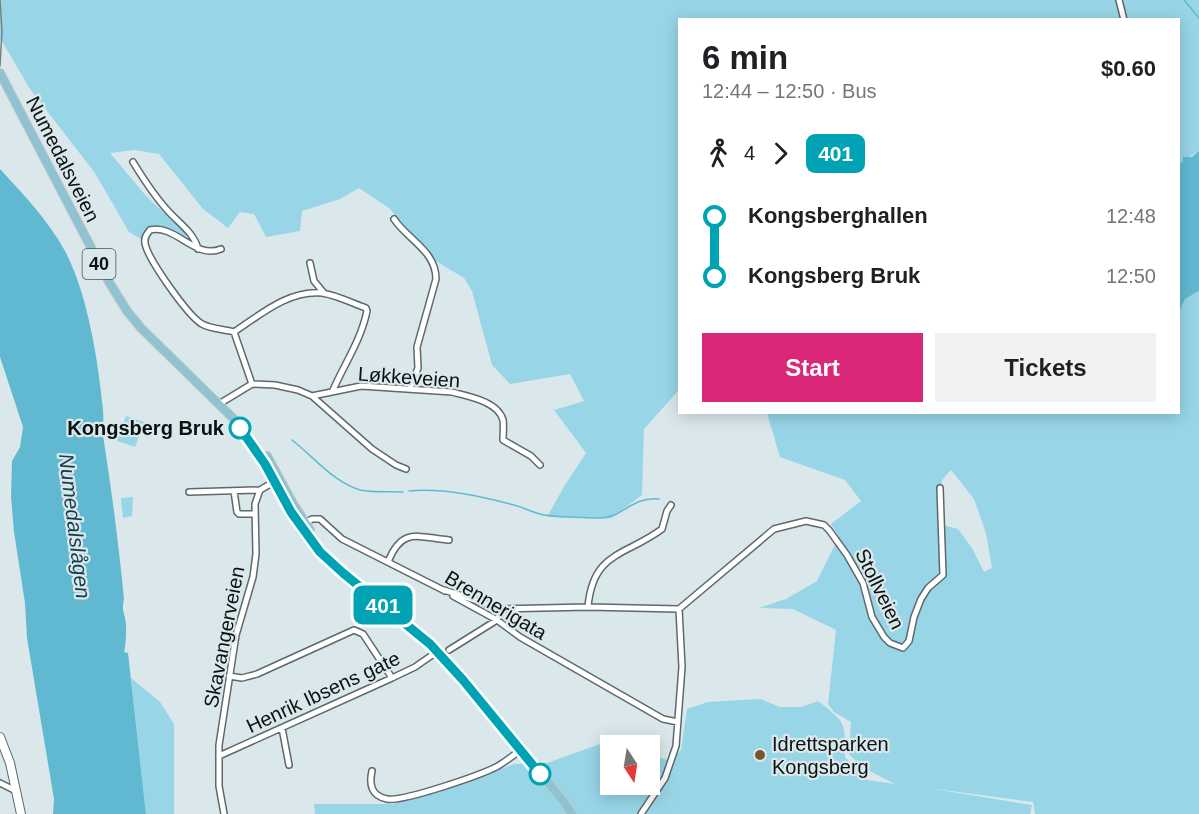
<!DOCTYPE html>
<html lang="en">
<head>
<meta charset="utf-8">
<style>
	body { margin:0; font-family:Helvetica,sans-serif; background:#f2f2f2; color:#202124; height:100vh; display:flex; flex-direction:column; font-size:22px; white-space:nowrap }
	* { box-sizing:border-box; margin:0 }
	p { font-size:20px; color:#757577 }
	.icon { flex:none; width:33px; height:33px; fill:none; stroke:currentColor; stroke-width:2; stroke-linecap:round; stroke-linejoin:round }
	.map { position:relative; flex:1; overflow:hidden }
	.panel { position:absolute; left:678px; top:18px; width:502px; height:396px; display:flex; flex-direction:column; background:#fff; border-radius:0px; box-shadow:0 3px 15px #0003 }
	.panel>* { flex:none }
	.badge { padding:0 12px; border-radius:9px; font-size:21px; line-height:39px }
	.needle { width:39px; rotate:168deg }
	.tools { position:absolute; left:600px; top:735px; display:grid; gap:12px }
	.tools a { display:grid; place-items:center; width:60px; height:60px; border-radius:0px; background:#fff; box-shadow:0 3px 15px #0003; font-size:30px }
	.map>.badge { position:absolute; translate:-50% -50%; box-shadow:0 0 0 3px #fff }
	.legs { display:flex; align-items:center; gap:9px; height:66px; padding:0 24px; font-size:20px }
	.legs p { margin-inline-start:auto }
	.overview { display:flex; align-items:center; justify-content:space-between; height:102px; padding:0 24px }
	h1 { font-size:33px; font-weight:800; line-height:45px }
	.action { display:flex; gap:12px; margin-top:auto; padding:12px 24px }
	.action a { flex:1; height:69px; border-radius:0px; background:#db2777; color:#fff; font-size:24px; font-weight:800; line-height:69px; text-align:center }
	.action a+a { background:#f2f2f2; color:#202124 }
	ul { padding:0 24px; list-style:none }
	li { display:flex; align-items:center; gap:21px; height:60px; font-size:22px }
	li i { display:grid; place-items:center; width:9px; height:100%; margin:0 8px; background:currentColor }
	li i::after { content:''; width:15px; height:15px; margin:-8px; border:4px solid; border-radius:50%; background:#fff }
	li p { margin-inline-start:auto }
	li:first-child i { background:linear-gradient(#0000 50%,currentColor 0) }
	li:last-child i { background:linear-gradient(currentColor 50%,#0000 0) }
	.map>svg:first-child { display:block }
</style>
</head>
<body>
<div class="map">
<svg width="1199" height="814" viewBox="0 0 1199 814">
	<rect width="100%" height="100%" fill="#dae8ec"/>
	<path fill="#98d5e7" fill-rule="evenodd" d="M0,0H1199V151L1179,164V20H680L679,390L644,429L642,495L611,518L547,517L565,485L586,453L554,410L584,401L570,374L510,384L492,365L472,291L464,278L436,261L389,208L359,188L340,199L302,211L300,231L266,237L254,214L240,212L228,228L203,209L159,154L134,150L110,153L147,197L189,236L175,237L155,231L141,239L129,232L95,173L30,89L0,38Z
		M1199,291V814H1035L1033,802L928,788L1032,805L1030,814H315L314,804H393L515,764L547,763L600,744L611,742L620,736L632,745L610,746V784H650V754L670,761L681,750L687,709L708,702L760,699L780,707H801L818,701C846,723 845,721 845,757L868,780L895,784L860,766L849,754L851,722L834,712L828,704L836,630L793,609L759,608L786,599L817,581L839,537L831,524L861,501L845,480L780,457L767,413L1179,412V312L1185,299ZM951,470L974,499L986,533L992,568L984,572L972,548L958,529L943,525L940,514L942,480Z
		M126,416L144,422L135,447L117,441Z
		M133,497L132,516L123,518L121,498Z
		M131,678L160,702L174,724V814H146Z"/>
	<path fill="#61b9d1" d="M1199,151V291L1185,299L1179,312V164L1183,161V157H1192Z
		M0,169C23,194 48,220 65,251C88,295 98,360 103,410C104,420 102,431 104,442C112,493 119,547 124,599C122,608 123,610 125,618C127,624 126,646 124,652L128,653L146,814H53L54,799L27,638L25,603L14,532L11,497L12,461L20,447L23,427L0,357Z"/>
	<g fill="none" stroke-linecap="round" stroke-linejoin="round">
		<path stroke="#61b9d1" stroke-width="1.5" d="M1184,0L1199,18
			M292,440C313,456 333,482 360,490C373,493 389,491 403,492
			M409,491C444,488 480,496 514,505C523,507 531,512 540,514C555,518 583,517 600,518C621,519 632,496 659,499"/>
		<defs>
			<path id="street" d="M1119,0L1124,20
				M133,162C144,180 155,197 169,212C180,224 194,233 198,249
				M394,219C408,240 436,251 436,279L417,347L418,368L410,388
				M221,249C195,260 176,224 150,230C147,234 144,237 145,243C147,258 188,316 202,324C211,329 223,329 234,332
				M310,263L314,281L324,293
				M252,384L234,332C260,315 288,290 322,293C336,295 352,303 366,308L367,311C361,340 345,363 333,390
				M312,396L361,386L452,392C467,396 498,401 503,420C504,425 503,433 503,440L531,456L540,465
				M219,404L252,384L275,385L298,390L312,396L372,449L396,465L406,469
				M234,491L237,512L239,514H254
				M189,492L260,490
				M305,523L312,519H320L342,539L445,591
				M388,562C402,527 417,537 449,540
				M444,590L502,609L588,607L679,609L774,529L806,521L824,525L829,530L847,555L863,583L872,617L884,637L890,643L903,648L909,641L914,617L921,599L928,588L943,575L940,488
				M453,596L497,620L520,637L663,719L678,722
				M588,607C593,551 626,556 662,529L667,511L671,505
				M449,650L497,620L502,609
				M229,676L242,678L257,674L354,630L363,634L392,678
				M282,728L289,765
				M219,756L392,678L415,667L438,651
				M372,771C369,784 371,796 387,799C403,802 481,775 498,766C506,761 513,756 520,750
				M0,783L14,790
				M224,814L219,786V745L236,635L253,577L256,554L255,504L260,490L277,480
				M641,814L665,778L676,746L682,667L679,609"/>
			<path id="secondary" d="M0,737L10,763L21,814"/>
			<path id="primary" d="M0,73L109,282L127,311L141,328L237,422L265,464L291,512L319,551L343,573L419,633L443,656L564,802L572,814
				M267,456L292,502L310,530"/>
		</defs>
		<use href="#street" stroke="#5d696c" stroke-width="8"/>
		<use href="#secondary" stroke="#5d696c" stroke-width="10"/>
		<use href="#primary" stroke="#c5c6c6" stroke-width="10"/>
		<use href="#street" stroke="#fff" stroke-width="5"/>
		<use href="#secondary" stroke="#fff" stroke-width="8"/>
		<use href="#primary" stroke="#8ec3d1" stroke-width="8"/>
		<path stroke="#788284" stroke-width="1.5" d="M0,66L2,31L0,0"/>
	</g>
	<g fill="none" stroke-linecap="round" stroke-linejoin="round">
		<defs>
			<path id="line-1" d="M240,428L265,464L291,512L320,552L343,573L430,644L463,680L540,774"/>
		</defs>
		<use href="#line-1" stroke="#fff" stroke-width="14"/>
		<use href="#line-1" stroke="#00a3b4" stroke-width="9"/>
	</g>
	<g fill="#fff" stroke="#00a3b4" stroke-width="3">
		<circle cx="240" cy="428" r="10"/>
		<circle cx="540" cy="774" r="10"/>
	</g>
	<circle fill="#77542c" stroke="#dae8ec" stroke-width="2" cx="760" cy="755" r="6"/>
	<g text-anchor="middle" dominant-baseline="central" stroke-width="4.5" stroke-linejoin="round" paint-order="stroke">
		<rect fill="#dae8ec" stroke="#4a5253" stroke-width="1.5" x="82.5" y="249" width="33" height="30" rx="4.5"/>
		<g font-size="18" font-weight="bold" fill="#0c1112">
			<text x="99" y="264">40</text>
		</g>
		<g font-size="20" fill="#0c1112" stroke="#dae8ec">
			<text transform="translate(63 159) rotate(63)">Numedalsveien</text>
			<text transform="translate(409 377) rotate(4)">Løkkeveien</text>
			<text transform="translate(880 589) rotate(64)">Stollveien</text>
			<text transform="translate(496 605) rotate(31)">Brennerigata</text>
			<text transform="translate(224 637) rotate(-79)">Skavangerveien</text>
			<text transform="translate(323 692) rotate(-25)">Henrik Ibsens gate</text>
		</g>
		<g font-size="20" font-weight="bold" fill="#0c1112" stroke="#dae8ec" text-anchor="end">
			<text x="224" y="428">Kongsberg Bruk</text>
		</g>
		<g font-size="20" fill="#0c1112" stroke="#dae8ec" text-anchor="start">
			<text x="772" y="744">Idrettsparken<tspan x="772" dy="23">Kongsberg</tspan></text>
		</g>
		<g font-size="21" font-style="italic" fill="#153d48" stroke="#dae8ec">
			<text transform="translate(75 526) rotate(83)">Numedalslågen</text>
		</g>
	</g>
</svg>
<div class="tools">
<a><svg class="needle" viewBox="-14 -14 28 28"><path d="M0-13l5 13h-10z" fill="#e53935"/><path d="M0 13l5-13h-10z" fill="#757577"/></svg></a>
</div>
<b class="badge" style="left:383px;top:605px;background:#00a3b4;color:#fff">401</b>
<section class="panel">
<div class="overview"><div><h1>6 min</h1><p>12:44 – 12:50 · Bus</p></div><b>$0.60</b></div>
<div class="legs"><svg class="icon" aria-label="walk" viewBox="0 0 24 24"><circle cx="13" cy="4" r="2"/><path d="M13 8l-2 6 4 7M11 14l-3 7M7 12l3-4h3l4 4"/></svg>4<svg class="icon" aria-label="forward" viewBox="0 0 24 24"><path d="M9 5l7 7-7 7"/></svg><b class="badge" style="background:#00a3b4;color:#fff">401</b></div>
<ul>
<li><i style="color:#00a3b4"></i><b>Kongsberghallen</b><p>12:48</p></li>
<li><i style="color:#00a3b4"></i><b>Kongsberg Bruk</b><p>12:50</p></li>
</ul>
<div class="action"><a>Start</a><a>Tickets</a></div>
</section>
</div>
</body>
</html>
